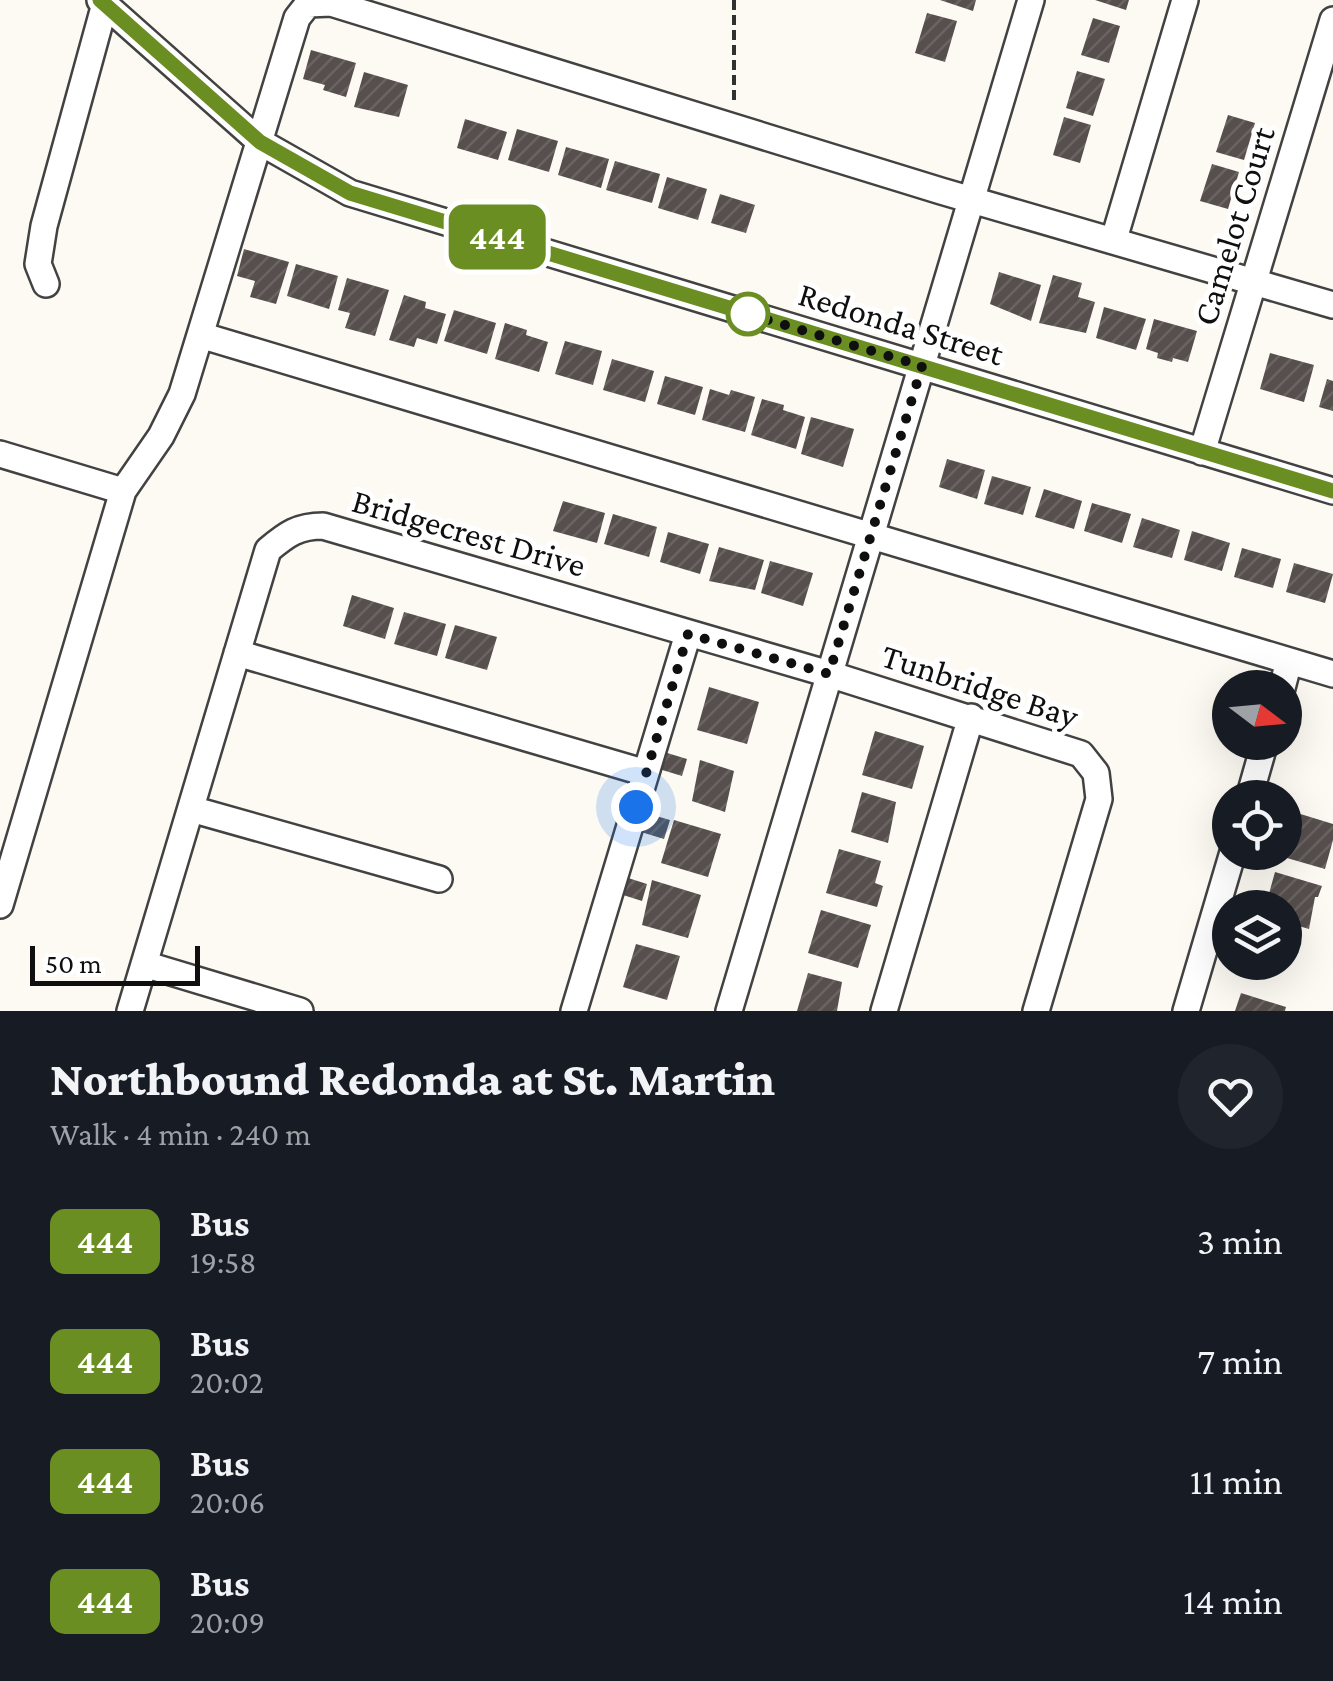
<!DOCTYPE html>
<html lang="en">
<head>
<meta charset="utf-8">
<style>
	body { margin:0; font-family:"Crimson Pro",serif; background:#20242c; color:#f1f3f6; height:100vh; display:flex; flex-direction:column; font-size:38px; white-space:nowrap }
	* { box-sizing:border-box; margin:0 }
	p { font-size:32px; color:#9ea1a6 }
	.icon { flex:none; width:55px; height:55px; fill:none; stroke:currentColor; stroke-width:2; stroke-linecap:round; stroke-linejoin:round }
	.map { position:relative; height:1011px; overflow:hidden }
	.drawer { display:flex; flex-direction:column; background:#171b24; flex:1 }
	.drawer>* { flex:none }
	.badge { padding:0 20px; border-radius:15px; font-size:35px; line-height:65px }
	.needle { width:65px; rotate:106deg }
	.buttons { position:absolute; left:1212px; top:670px; display:grid; gap:20px }
	.buttons a { display:grid; place-items:center; width:90px; height:90px; border-radius:50%; background:#171b24; box-shadow:0 10px 40px #0002; font-size:50px }
	.scale { position:absolute; left:30px; bottom:25px; width:170px; box-sizing:border-box; padding-left:10px; border:5px solid #0f0f0f; border-top:0; font-size:28px; line-height:35px; white-space:nowrap; color:#0f0f0f; -webkit-text-stroke:8px #fff; paint-order:stroke }
	.you { position:absolute; width:50px; height:50px; margin:-25px; border:8px solid #fff; border-radius:50%; background:#1a73e8; box-shadow:0 0 0 15px #1a73e833 }
	.map>.badge { position:absolute; translate:-50% -50%; box-shadow:0 0 0 5px #fff }
	.round { display:grid; place-items:center; flex:none; width:105px; height:105px; border-radius:52px; background:#20242c }
	.overview { display:flex; align-items:center; justify-content:space-between; height:170px; padding:0 50px }
	h1 { font-size:48px; font-weight:800; line-height:75px }
	ul { padding:0; list-style:none }
	li { display:flex; align-items:center; gap:30px; height:120px; padding:0 50px }
	li div { flex:1 }
	li b { display:block; font-size:38px }
	li em { font-style:normal }
	li .badge { min-width:110px; font-weight:700; text-align:center }
	.map>svg:first-child { display:block }
</style>
</head>
<body>
<div class="map">
<svg width="1333" height="1011" viewBox="0 0 1333 1011">
	<defs>
		<pattern id="building-hatch" width="6" height="6" patternUnits="userSpaceOnUse" patternTransform="scale(2.5)"><rect width="6" height="6" fill="#564f4d"/><path d="M-1 1l2-2M0 6l6-6M5 7l2-2" fill="none" stroke="#696462"/></pattern>
	</defs>
	<rect width="100%" height="100%" fill="#fdfaf3"/>
	<path fill="url(#building-hatch)" d="M940,0H976L973,11Z
		M1095,0H1129L1126,10Z
		M927,13L957,21L945,62L915,53Z
		M1093,18L1120,26L1109,63L1081,55Z
		M311,50L356,63L346,97L323,90L325,85L303,79Z
		M1077,71L1105,79L1093,116L1066,108Z
		M364,72L408,85L399,117L354,107Z
		M1228,115L1255,123L1244,160L1216,152Z
		M1064,117L1091,125L1080,163L1053,155Z
		M465,119L507,132L498,160L457,148Z
		M517,129L558,141L549,172L508,160Z
		M566,147L609,159L601,188L558,175Z
		M615,161L660,174L652,203L606,190Z
		M1212,164L1239,172L1228,209L1200,201Z
		M667,177L707,189L698,220L658,208Z
		M720,194L755,205L746,233L711,223Z
		M244,249L289,262L276,304L250,297L255,281L237,276Z
		M296,264L338,276L329,309L287,296Z
		M999,272L1041,285L1031,321L990,304Z
		M1053,275L1082,283L1078,297L1095,302L1086,333L1039,323Z
		M347,278L389,290L375,336L345,328L350,313L338,310Z
		M404,295L426,302L425,308L446,314L437,344L417,338L414,347L389,340Z
		M1104,307L1146,319L1136,350L1096,338Z
		M454,310L496,323L487,354L444,341Z
		M1154,319L1197,331L1188,362L1173,358L1172,362L1157,358L1158,353L1146,349Z
		M505,323L527,330L526,335L548,342L539,372L495,359Z
		M565,341L602,351L593,385L555,374Z
		M1270,353L1314,365L1304,402L1260,389Z
		M612,359L654,371L645,402L603,390Z
		M665,376L703,387L695,415L657,404Z
		M1327,379L1333,381V411L1319,407Z
		M710,389L729,395L731,390L755,397L745,432L702,420Z
		M762,399L784,405L783,410L805,417L796,449L751,435Z
		M811,417L854,429L843,467L801,454Z
		M947,459L985,470L977,499L939,487Z
		M992,476L1031,487L1023,515L984,504Z
		M1044,489L1082,501L1074,529L1035,517Z
		M563,501L605,513L597,543L553,531Z
		M1092,503L1131,514L1122,543L1084,531Z
		M613,514L657,527L649,557L604,544Z
		M1142,518L1180,530L1172,558L1133,547Z
		M1192,531L1230,543L1222,571L1184,560Z
		M668,532L709,544L700,574L660,562Z
		M719,547L764,560L755,590L709,581Z
		M1242,548L1281,559L1273,588L1234,577Z
		M770,561L813,573L803,606L761,593Z
		M1294,563L1333,574L1325,603L1286,592Z
		M352,595L394,608L385,639L343,626Z
		M404,612L446,624L437,656L394,644Z
		M455,625L497,637L487,670L445,658Z
		M709,687L759,702L747,744L697,730Z
		M875,731L924,746L912,789L862,775Z
		M664,752L687,759L682,776L659,769Z
		M700,760L734,771L725,812L692,801Z
		M862,792L896,802L888,843L851,832Z
		M1294,812L1333,824V840L1325,869L1280,856L1285,852Z
		M646,813L670,820L664,839L641,832Z
		M674,820L721,834L708,877L661,863Z
		M839,849L881,861L875,883L883,886L877,907L826,893Z
		M1275,872L1322,886L1318,897H1315L1309,929L1285,922V908H1265Z
		M625,877L647,884L642,901L620,894Z
		M652,880L701,895L688,938L642,925Z
		M821,910L871,925L858,968L808,953Z
		M636,944L680,956L667,1000L623,987Z
		M808,973L842,982L837,1011H797Z
		M1241,993L1286,1007L1285,1011H1235Z"/>
	<g fill="none" stroke-linecap="round" stroke-linejoin="round">
		<defs>
			<path id="minor" d="M100,0L260,142L350,193L1333,491
				M1114,239L1185,0
				M46,284L38,264L44,226L106,0
				M200,335L1333,674
				M1202,452L1333,20
				M0,454L123,491L0,905
				M123,491L161,436L182,394L297,18L308,4L331,3L941,191L1333,305
				M237,653L646,773
				M1282,688L1289,661
				M1249,798L1265,742
				M191,809L439,879
				M144,964L300,1011
				M130,1011L268,550C287,534 298,526 323,526L829,674L1081,754L1096,773L1099,799L1036,1011
				M574,1011L688,634
				M729,1011L1031,0
				M884,1011L971,717
				M1186,1011L1233,852"/>
		</defs>
		<use href="#minor" stroke="#424242" stroke-width="30"/>
		<path stroke="#313131" stroke-width="4" stroke-dasharray="10 5" stroke-linecap="butt" d="M734,100V0"/>
		<use href="#minor" stroke="#fff" stroke-width="25"/>
	</g>
	<g fill="none" stroke-linecap="round" stroke-linejoin="round">
		<defs>
			<path id="line" d="M100,0L260,142L350,193L1333,491"/>
		</defs>
		<use href="#line" stroke="#fff" stroke-width="22"/>
		<use href="#line" stroke="#6b8e23" stroke-width="15"/>
		<path stroke="#0f0f0f" stroke-width="10" stroke-dasharray="0 18" d="M636,807L688,634L829,674L922,366L748,314"/>
	</g>
	<circle fill="#fff" stroke="#6b8e23" stroke-width="5" cx="748" cy="314" r="20"/>
	<g text-anchor="middle" dominant-baseline="central" stroke-width="10" stroke-linejoin="round" paint-order="stroke">
		<g font-size="35" fill="#0f0f0f" stroke="#fff">
			<text transform="translate(1234 226) rotate(-73)">Camelot Court</text>
			<text transform="translate(901 324) rotate(17)">Redonda Street</text>
			<text transform="translate(469 533) rotate(16)">Bridgecrest Drive</text>
			<text transform="translate(980 686) rotate(18)">Tunbridge Bay</text>
		</g>
	</g>
</svg>
<div class="buttons">
<a><svg class="needle" viewBox="-14 -14 28 28"><path d="M0-13l5 13h-10z" fill="#e53935"/><path d="M0 13l5-13h-10z" fill="#9ea1a6"/></svg></a>
<a><svg class="icon" aria-label="locate" viewBox="0 0 24 24"><circle cx="12" cy="12" r="6"/><path d="M12 2v4M12 18v4M2 12h4M18 12h4"/></svg></a>
<a><svg class="icon" aria-label="layers" viewBox="0 0 24 24"><path d="M12 4l9 5-9 5-9-5zM3 14l9 5 9-5"/></svg></a>
</div>
<div class="scale">50 m</div>
<div class="you" style="left:636px;top:807px"></div>
<b class="badge" style="left:497px;top:237px;background:#6b8e23;color:#fff">444</b>
</div>
<section class="drawer">
<div class="overview"><div><h1>Northbound Redonda at St. Martin</h1><p>Walk · 4 min · 240 m</p></div><a class="round"><svg class="icon" aria-label="heart" viewBox="0 0 24 24"><path d="M12 20l-8-8c-3-5 5-10 8-4 3-6 11-1 8 4z"/></svg></a></div>
<ul>
<li><span class="badge" style="background:#6b8e23;color:#fff">444</span><div><b>Bus</b><p>19:58</p></div><em>3 min</em></li>
<li><span class="badge" style="background:#6b8e23;color:#fff">444</span><div><b>Bus</b><p>20:02</p></div><em>7 min</em></li>
<li><span class="badge" style="background:#6b8e23;color:#fff">444</span><div><b>Bus</b><p>20:06</p></div><em>11 min</em></li>
<li><span class="badge" style="background:#6b8e23;color:#fff">444</span><div><b>Bus</b><p>20:09</p></div><em>14 min</em></li>
</ul>
</section>
</body>
</html>
